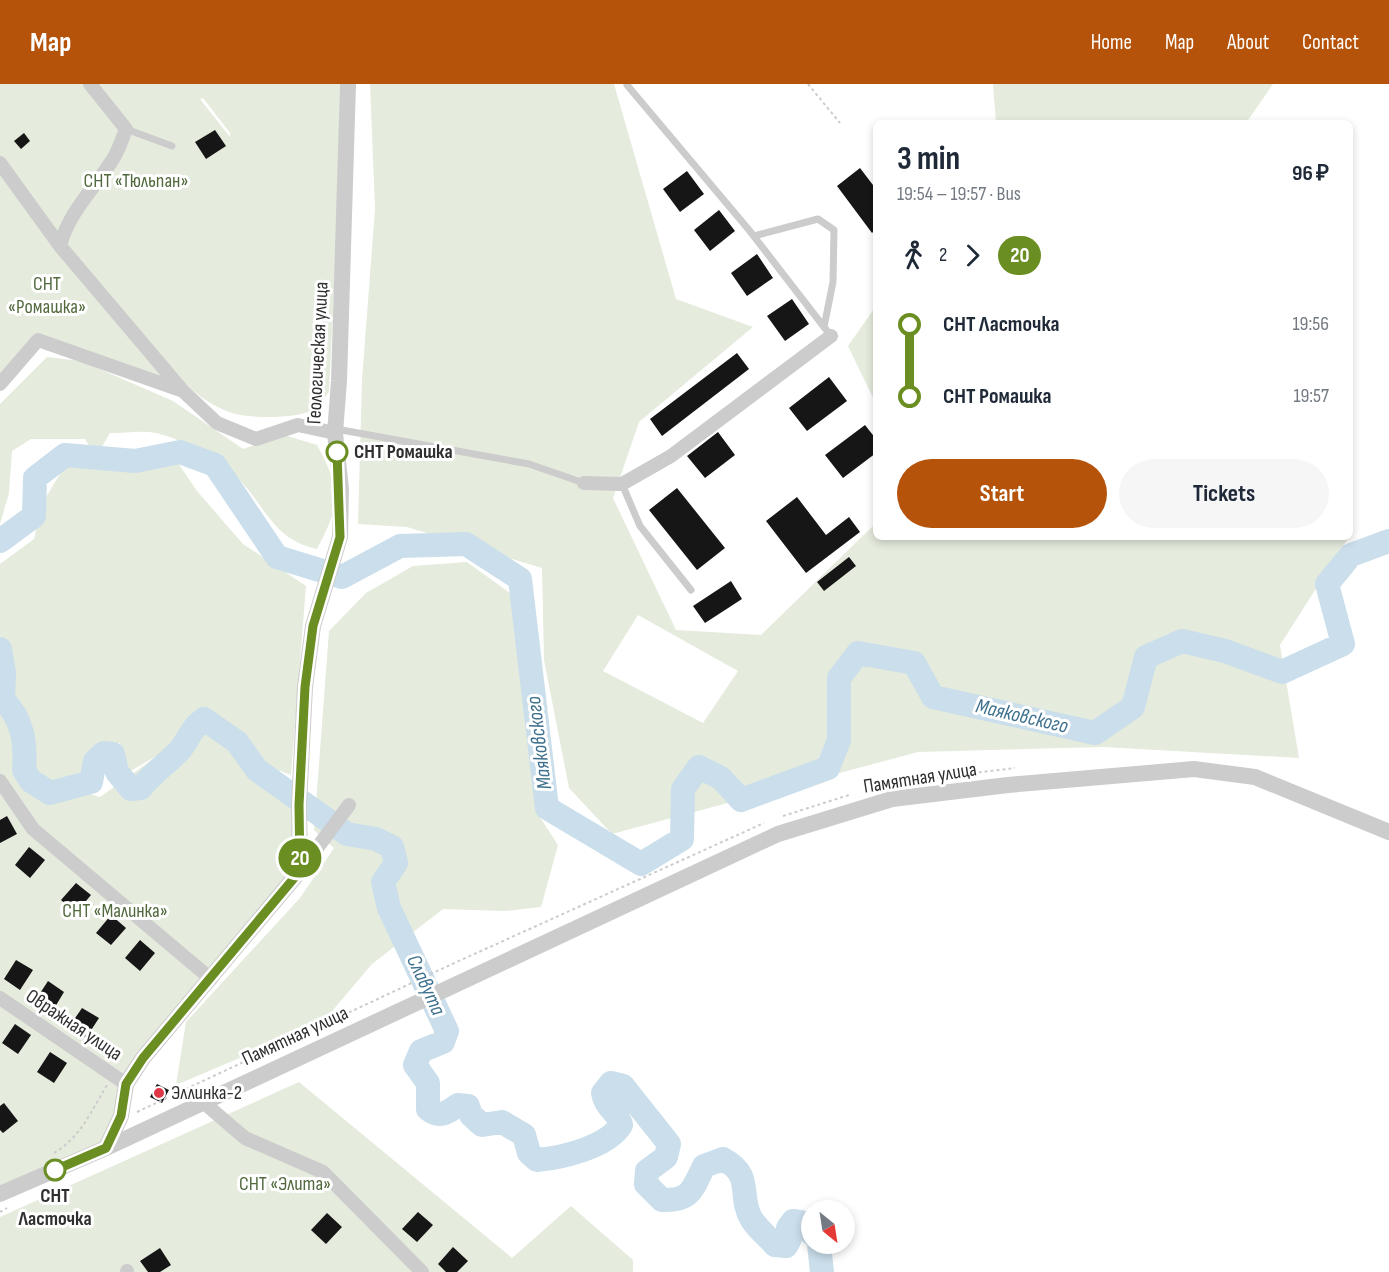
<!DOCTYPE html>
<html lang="en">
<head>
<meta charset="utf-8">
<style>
	body { margin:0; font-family:"Sofia Sans Condensed",sans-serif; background:#f6f6f7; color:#1f2937; height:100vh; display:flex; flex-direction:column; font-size:22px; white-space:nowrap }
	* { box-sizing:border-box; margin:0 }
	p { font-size:20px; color:#747a83 }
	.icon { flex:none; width:33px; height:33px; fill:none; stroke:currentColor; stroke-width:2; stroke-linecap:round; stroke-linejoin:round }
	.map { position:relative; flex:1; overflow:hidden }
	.side { position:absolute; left:873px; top:36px; width:480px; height:420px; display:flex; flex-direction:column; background:#fff; border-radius:9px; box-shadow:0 3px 9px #0003 }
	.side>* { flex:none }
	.badge { padding:0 12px; border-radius:20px; font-size:21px; line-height:39px }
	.needle { width:39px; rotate:150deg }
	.fabs { position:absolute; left:801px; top:1116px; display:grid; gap:12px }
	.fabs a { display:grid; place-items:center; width:54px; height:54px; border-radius:50%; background:#fff; box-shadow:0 3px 9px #0003; font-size:30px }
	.map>.badge { position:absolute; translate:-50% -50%; box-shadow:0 0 0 3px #fff }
	.legs { display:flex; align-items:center; gap:9px; height:66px; padding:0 24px; font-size:20px }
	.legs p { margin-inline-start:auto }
	.summary { display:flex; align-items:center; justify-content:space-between; height:102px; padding:0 24px }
	h1 { font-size:33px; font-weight:700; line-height:45px }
	.action { display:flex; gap:12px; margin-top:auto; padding:12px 24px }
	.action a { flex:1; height:69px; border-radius:36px; background:#b45309; color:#fff; font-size:24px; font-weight:700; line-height:69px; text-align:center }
	.action a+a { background:#f6f6f7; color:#1f2937 }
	ul { padding:0 24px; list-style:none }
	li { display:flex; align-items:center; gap:21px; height:72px; font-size:22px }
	li i { display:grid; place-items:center; width:9px; height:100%; margin:0 8px; background:currentColor }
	li i::after { content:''; width:15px; height:15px; margin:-8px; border:4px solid; border-radius:50%; background:#fff }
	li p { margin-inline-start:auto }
	li:first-child i { background:linear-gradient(#0000 50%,currentColor 0) }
	li:last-child i { background:linear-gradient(currentColor 50%,#0000 0) }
	header { display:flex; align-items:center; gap:36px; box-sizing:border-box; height:84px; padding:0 30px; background:#b45309; color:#fff }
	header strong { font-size:28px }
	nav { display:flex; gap:33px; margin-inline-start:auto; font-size:21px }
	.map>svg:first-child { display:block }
</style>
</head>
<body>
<header>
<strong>Map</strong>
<nav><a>Home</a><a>Map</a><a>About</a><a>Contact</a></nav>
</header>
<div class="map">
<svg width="1389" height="1188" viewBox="0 0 1389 1188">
	<rect width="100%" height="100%" fill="#fff"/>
	<path fill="#e5ebdd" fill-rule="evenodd" d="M0,0H340L338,124L329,308C324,314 320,323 313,326C297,335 247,335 229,328C213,322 198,312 186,300L38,256L0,300ZM203,14L230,49V53L200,15Z
		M370,0H614L676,215L753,243L639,338L613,414L676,546L761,551L876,439V453H1349L1280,561L1299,674L1103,663L918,668L612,750L569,704L544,576L542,484L407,443L358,440L362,296L375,125ZM638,531L738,587L703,639L603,587Z
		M993,0H1273L1246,39H996Z
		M876,222V320L848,262Z
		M47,273L81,277L173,317L243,365L284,351L317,361C342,407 341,419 317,465C269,455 264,415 230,387C211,371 181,355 156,349C143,346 125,349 110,349L100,366L90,364L85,355H31L12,367L9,409L0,440V320Z
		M67,378L115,385L178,379L197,407L243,460L306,502L291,691L267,682L220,639L196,631L175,659L204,635L237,658L299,721L300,787L143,974L106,1064L0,1110V602L3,616L13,626L23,648L25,668L37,695L100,713L163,668L124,691L120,659C89,665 91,677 82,704L38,694C27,646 7,599 0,550C0,528 0,503 0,480L34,455L42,420Z
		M467,478L510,509L525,605L536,727L558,761L541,823L505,827L443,825L372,880L322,939L176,1001L186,938L300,814L334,764L314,746L329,547L366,509L413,482Z
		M299,998L512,1174L571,1122L633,1176V1188H0V1133Z"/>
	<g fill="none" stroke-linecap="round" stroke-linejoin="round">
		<path stroke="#cadeeb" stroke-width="24" d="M0,457L34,432L35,394L65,371L135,377L180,368L215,381L277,473L342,493L400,462L466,460L520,495L547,724L641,780L682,755L683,705L699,683L721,694L741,716L828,684L839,656V594L858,569L914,579L933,613L1095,649L1133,623L1146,573L1182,557L1225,567L1282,588L1343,560L1327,500L1351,471L1389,457
			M0,565L4,589L3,616C23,635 26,659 24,686L31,697L50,709L91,698L95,677L104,669L113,670L117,688L131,705L141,704C152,689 167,680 180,666C189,655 191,644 204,635L237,658L257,686L347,750L376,755L392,763L396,779L383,798L389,824L447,947L443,958L421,967L415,981L428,999V1025C440,1035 448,1028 458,1021L468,1022L471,1031L482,1041L502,1038L524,1051L529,1069L537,1076C562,1074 607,1063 621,1041C618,1027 605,1024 603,1009L611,999L623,1002L669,1060L666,1073L647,1087L646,1100L662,1116C691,1117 692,1106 704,1082L723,1075C755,1092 737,1112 752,1136C758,1145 768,1153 775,1161L786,1162L790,1155L788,1144L793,1137L801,1138L812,1150
			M819,1160L822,1188"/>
	</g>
	<path fill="#161616" d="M215,46L226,62L206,75L195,58Z
		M24,49L30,57L21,65L14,57Z
		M860,84L876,105V145L872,149L837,102Z
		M687,87L704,110L680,128L663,105Z
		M719,126L735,147L710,167L694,146Z
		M757,170L773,194L747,212L731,189Z
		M792,215L809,240L785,257L767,232Z
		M737,269L749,285L662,352L650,335Z
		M829,293L847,317L807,347L789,324Z
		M865,341L876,355V369L843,394L825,371Z
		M718,348L735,371L705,394L687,372Z
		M677,404L725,464L697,486L649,426Z
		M797,413L826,451L849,433L860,448L806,489L766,437Z
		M849,473L856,482L824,507L817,498Z
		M731,497L742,515L705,539L693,522Z
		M7,732L17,750L0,759V736Z
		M29,763L45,776L30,794L15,781Z
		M76,799L91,811L76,829L61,816Z
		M111,831L126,844L111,861L96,849Z
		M140,856L155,869L140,887L125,874Z
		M16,876L33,886L20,906L4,895Z
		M48,897L64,908L52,928L35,917Z
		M82,924L99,934L86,954L69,943Z
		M15,940L31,951L18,970L2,959Z
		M50,968L67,979L54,999L37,988Z
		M157,1000L169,1006L162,1019L150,1013Z
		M4,1019L18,1037L3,1049L0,1046V1022Z
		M418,1128L433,1141L417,1158L402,1145Z
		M327,1129L342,1143L326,1160L311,1146Z
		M453,1163L468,1177L457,1188H446L438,1180Z
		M160,1164L171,1181L160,1188H148L140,1177Z"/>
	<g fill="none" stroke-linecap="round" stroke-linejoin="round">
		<path stroke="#ccc" stroke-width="2" stroke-dasharray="3 3" stroke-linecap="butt" d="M808,0L840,39
			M925,695L1015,684
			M783,732L849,711
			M137,1028L450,881L764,739
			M54,1069C80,1054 92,1026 107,1001
			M0,1128L7,1124"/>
		<path stroke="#ccc" stroke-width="7" d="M627,1L749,146L831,252
			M126,45L172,62
			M754,152L818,135L834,146L833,198L824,243
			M336,345L529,380L584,399
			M622,400L640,442L691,506"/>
		<path stroke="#ccc" stroke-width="14" d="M0,79L60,162L182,306
			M60,162C69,127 95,104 113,75C119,66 122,55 126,45L90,0
			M0,300L38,256L183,307L217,339L256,355L298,341L335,349
			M584,399L622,400L671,372L831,252
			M0,697L33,745L211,895
			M300,787L349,721
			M0,914L126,1000
			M203,1018L245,1054L323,1088L422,1188
			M127,1187V1188"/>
		<path stroke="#ccc" stroke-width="16" d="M106,1064L121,1032L126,1000L143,974L300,787L299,721L305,603L313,542L340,453L341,405L335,349L339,297L348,0
			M0,1110L106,1064L778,750L892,715L1008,701L1194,685L1255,693L1389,748"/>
	</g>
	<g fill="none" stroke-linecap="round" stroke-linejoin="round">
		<defs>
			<path id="line-1" d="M55,1086L106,1064L121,1032L126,1000L143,974L300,787L299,721L305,603L313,542L340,453L337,368"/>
		</defs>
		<use href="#line-1" stroke="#fff" stroke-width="14"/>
		<use href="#line-1" stroke="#6b8e23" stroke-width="9"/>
	</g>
	<g fill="#fff" stroke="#6b8e23" stroke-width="3">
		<circle cx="337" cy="368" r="10"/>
		<circle cx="55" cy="1086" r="10"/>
	</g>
	<circle fill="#df3746" stroke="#fff" stroke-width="2" cx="159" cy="1009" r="6"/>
	<g text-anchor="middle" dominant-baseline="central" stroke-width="6" stroke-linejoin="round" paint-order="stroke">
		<g font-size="20" fill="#52693e" stroke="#fff">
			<text x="136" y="97">СНТ «Тюльпан»</text>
			<text x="47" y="200">СНТ<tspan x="47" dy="23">«Ромашка»</tspan></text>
			<text x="115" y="827">СНТ «Малинка»</text>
			<text x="285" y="1100">СНТ «Элита»</text>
		</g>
		<g font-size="20" fill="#2f2f2f" stroke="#fff">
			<text transform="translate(318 269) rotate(-87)">Геологическая улица</text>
			<text transform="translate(920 694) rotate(-9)">Памятная улица</text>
			<text transform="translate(74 941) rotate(34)">Овражная улица</text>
			<text transform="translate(295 952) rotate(-25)">Памятная улица</text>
		</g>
		<g font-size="20" font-weight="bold" fill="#2f2f2f" stroke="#fff" text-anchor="start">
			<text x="354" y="368">СНТ Ромашка</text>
			<text x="55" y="1112" text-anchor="middle">СНТ<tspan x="55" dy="23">Ласточка</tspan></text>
		</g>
		<g font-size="20" fill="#2f2f2f" stroke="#fff" text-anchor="start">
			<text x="171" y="1009">Эллинка-2</text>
		</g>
		<g font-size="21" font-style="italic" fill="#3f718e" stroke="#fff">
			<text transform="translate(1022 632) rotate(13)">Маяковского</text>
			<text transform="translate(539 659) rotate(-97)">Маяковского</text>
			<text transform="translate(426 901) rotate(65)">Славута</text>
		</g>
	</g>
</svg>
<div class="fabs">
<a><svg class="needle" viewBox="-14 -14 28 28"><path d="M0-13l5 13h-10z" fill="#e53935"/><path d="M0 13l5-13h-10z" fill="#747a83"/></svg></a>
</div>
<b class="badge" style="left:300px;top:774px;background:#6b8e23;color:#fff">20</b>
<section class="side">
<div class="summary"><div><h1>3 min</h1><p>19:54 – 19:57 · Bus</p></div><b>96 ₽</b></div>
<div class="legs"><svg class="icon" aria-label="walk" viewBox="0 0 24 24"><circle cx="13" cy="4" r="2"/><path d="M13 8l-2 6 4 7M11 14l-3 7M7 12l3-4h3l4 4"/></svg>2<svg class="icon" aria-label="forward" viewBox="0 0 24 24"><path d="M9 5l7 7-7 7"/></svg><b class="badge" style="background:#6b8e23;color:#fff">20</b></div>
<ul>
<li><i style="color:#6b8e23"></i><b>СНТ Ласточка</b><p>19:56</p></li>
<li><i style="color:#6b8e23"></i><b>СНТ Ромашка</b><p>19:57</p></li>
</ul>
<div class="action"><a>Start</a><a>Tickets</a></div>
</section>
</div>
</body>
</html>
